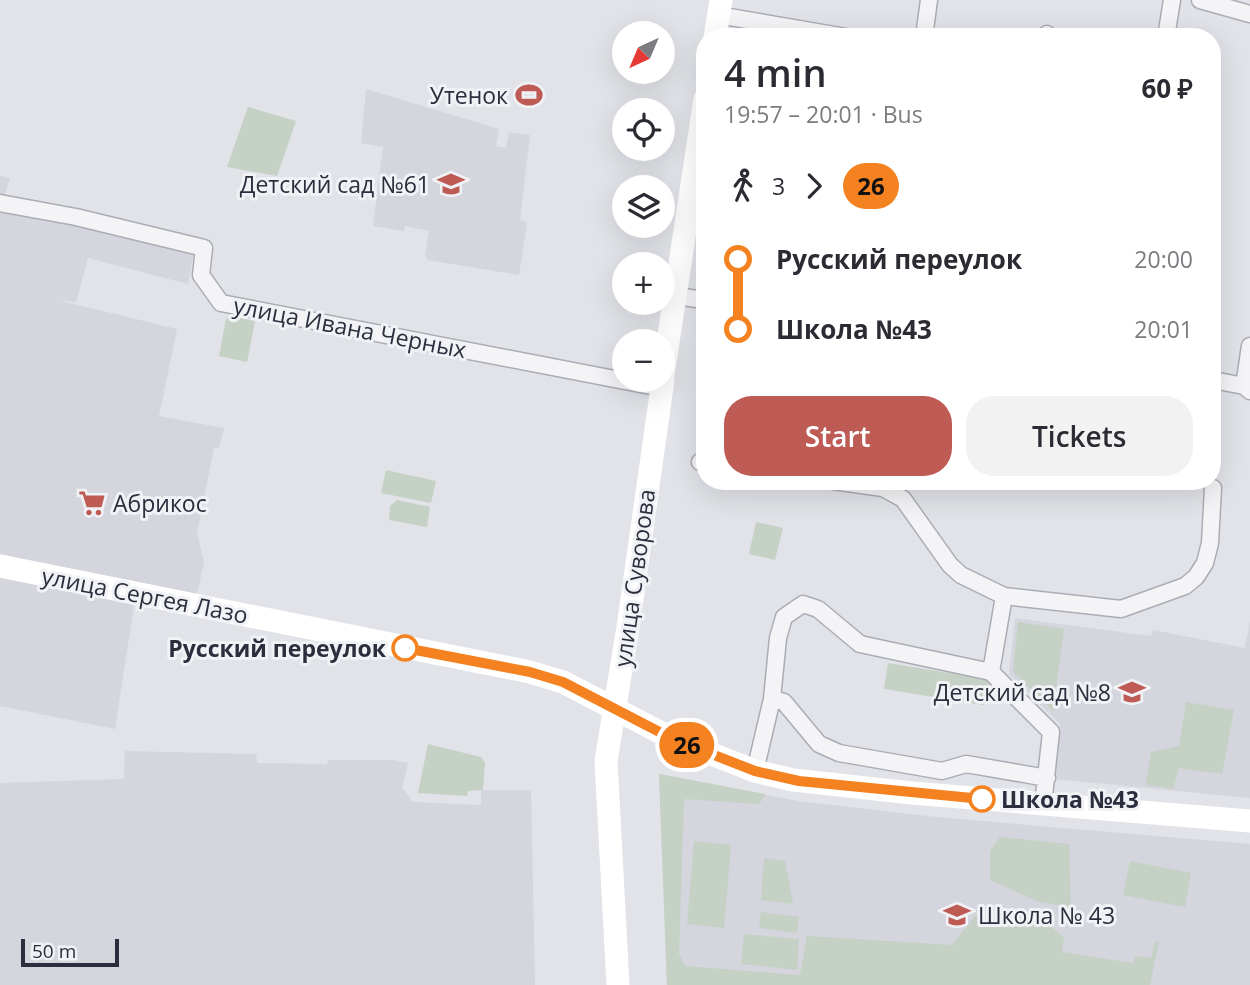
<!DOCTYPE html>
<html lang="en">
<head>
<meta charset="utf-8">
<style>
	body { margin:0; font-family:"Open Sans",sans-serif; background:#f2f2f3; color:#2b2b33; height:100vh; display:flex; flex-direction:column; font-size:26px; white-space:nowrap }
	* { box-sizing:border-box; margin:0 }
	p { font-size:23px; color:#7c7c81 }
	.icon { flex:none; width:38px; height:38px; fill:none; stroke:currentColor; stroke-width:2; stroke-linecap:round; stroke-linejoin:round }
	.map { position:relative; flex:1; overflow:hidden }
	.drawer { position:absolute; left:696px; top:28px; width:525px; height:462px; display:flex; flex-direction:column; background:#fff; border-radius:28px; box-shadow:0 7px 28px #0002 }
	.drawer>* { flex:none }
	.badge { padding:0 14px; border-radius:23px; font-size:24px; line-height:46px }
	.needle { width:46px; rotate:224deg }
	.tools { position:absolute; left:612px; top:21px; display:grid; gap:14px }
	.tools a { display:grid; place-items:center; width:63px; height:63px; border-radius:50%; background:#fff; box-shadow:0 7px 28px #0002; font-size:35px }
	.scale { position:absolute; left:21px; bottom:18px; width:98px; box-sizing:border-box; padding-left:7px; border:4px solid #2c2e3e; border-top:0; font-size:19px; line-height:24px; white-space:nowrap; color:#2c2e3e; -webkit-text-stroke:5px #f1f2f6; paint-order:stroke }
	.map>.badge { position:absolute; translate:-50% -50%; box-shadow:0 0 0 4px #fff }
	.legs { display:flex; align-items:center; gap:10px; height:77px; padding:0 28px; font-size:23px }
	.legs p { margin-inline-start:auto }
	.summary { display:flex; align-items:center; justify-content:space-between; height:119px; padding:0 28px }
	h1 { font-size:38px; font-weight:600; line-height:52px }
	.cta { display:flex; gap:14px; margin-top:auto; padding:14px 28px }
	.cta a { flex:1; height:80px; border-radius:28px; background:#be5b55; color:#fff; font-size:28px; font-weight:600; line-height:80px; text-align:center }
	.cta a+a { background:#f2f2f3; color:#2b2b33 }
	ul { padding:0 28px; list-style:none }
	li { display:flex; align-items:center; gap:24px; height:70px; font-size:26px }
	li i { display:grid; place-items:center; width:10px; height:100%; margin:0 9px; background:currentColor }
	li i::after { content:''; width:18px; height:18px; margin:-9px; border:5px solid; border-radius:50%; background:#fff }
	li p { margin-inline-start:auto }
	li:first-child i { background:linear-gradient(#0000 50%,currentColor 0) }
	li:last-child i { background:linear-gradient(currentColor 50%,#0000 0) }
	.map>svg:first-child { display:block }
</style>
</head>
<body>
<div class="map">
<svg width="1250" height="985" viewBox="0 0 1250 985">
	<rect width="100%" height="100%" fill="#e1e3e8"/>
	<path fill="#d4d5dd" d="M366,89L499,129L496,146L506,148L509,132L530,135L520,220L527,222L519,275L428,260L425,255L429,231L405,226L404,231L373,226L383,147L361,143Z
		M0,176L10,178L4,196L196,242L188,284L88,258L76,302L57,300L177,329L159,416L224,428L219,448H214L197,533L204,562L197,594L0,554Z
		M0,577L134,605L115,729L0,706Z
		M1015,618L1151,636L1153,630L1245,648L1250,621V798L1054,779L1060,724L1009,674Z
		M125,751L256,754L257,763L327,764L328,760H394L408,763L402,788L413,802L481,805V790H531L535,985H0V783L124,779Z
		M659,774L798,801L936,817L1250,844V985H667Z"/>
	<path fill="#c4d1c4" d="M248,107L296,121L277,176L227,167Z
		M231,316L255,321L247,362L219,356L226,319Z
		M386,470L436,481L431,503L381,493Z
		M397,500L430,507L427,527L389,520L390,506Z
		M756,522L783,528L775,560L749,554Z
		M1018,622L1064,629L1053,711L1013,672Z
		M888,663L991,680L997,684L984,705L884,689Z
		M1186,702L1234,710L1222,774L1179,768L1173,789L1146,785L1151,752L1179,746Z
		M428,744L481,757L485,763L483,790L468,791L467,796L418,793Z
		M659,774L766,794L759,804L684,799L679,954L685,966L800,975L807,936L952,945L976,915L1049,925L1064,938L1062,952L1133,963L1135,956L1151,958L1155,942L1159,941L1150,985H667Z
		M1000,837L1069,844L1071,907L1039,902L990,880V851Z
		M694,841L731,845L724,928L687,924Z
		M764,858L785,861L793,904L761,900Z
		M1130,861L1191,873L1185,907L1123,895Z
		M761,912L799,917L797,933L759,928Z
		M744,934L799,939L797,970L741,964Z"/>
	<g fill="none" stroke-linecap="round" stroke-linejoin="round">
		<defs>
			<path id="street" d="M1200,0L1250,14
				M718,15L846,37
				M924,37L929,0
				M1047,37V34
				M1166,37L1172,0
				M0,203L76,217L204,248L201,275L221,303L661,388
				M675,296L705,300
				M1213,380L1244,386L1250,391
				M1244,386L1250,346
				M700,462L705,463
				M833,481L883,488L903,499L950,565L961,575L1004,596L1121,609L1185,586L1196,577L1205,563L1210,543L1213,488
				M1004,596L991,672L1051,732L1043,805
				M772,699L778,638L784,617L803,604L818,609L860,644L991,672
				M755,771L772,699L784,702L819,744L839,753L942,771L966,764L1047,778"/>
		</defs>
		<use href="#street" stroke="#abadb5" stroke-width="19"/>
		<use href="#street" stroke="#f4f4f7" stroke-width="16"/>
		<path stroke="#fff" stroke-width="23" d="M715,37L721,0
			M663,375L705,99
			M0,566L530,672L563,682L673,739L755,771L793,780L912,793L1250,821
			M618,985L606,761L628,627L663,380"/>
	</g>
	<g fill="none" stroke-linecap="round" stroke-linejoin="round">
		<defs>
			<path id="line-1" d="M405,648L530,672L563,682L673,739L755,771L799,781L982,799"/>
		</defs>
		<use href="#line-1" stroke="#fff" stroke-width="16"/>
		<use href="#line-1" stroke="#f58220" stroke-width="10"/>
	</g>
	<defs>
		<symbol id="stadium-bare" viewBox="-9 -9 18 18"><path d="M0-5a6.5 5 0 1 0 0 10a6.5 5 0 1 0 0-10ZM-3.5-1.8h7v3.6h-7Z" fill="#be5b55" stroke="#f1f2f6" stroke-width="2.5" paint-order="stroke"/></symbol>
		<symbol id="school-bare" viewBox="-9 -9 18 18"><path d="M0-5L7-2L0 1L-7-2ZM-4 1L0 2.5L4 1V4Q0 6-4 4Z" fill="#be5b55" stroke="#f1f2f6" stroke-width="2.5" paint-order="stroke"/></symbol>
		<symbol id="supermarket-bare" viewBox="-9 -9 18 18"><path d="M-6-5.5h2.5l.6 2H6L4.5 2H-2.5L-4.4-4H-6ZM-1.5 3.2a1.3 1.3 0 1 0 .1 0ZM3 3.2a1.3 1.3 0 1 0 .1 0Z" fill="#be5b55" stroke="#f1f2f6" stroke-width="2.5" paint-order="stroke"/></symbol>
	</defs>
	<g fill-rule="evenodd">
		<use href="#stadium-bare" x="510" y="76" width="38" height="38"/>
		<use href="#school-bare" x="432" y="165" width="38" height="38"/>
		<use href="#supermarket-bare" x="73" y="484" width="38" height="38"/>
		<use href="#school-bare" x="1113" y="673" width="38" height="38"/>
		<use href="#school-bare" x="938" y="896" width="38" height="38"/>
	</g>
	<g fill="#fff" stroke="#f58220" stroke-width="3.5">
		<circle cx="405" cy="648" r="12"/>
		<circle cx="982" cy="799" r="12"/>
	</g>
	<g text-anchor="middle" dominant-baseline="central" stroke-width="6" stroke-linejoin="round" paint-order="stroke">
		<g font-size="23" fill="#2c2e3e" stroke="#f1f2f6" text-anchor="end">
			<text x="508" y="95">Утенок</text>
			<text x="430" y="184">Детский сад №61</text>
			<text x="113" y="503" text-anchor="start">Абрикос</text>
			<text x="1111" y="692">Детский сад №8</text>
			<text x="978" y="915" text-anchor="start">Школа № 43</text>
		</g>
		<g font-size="23" fill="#2c2e3e" stroke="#f1f2f6">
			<text transform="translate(350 327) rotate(11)">улица Ивана Черных</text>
			<text transform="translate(634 578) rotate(-82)">улица Суворова</text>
			<text transform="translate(145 595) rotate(11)">улица Сергея Лазо</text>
		</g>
		<g font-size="23" font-weight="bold" fill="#2c2e3e" stroke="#f1f2f6" text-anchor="end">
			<text x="386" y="648">Русский переулок</text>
			<text x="1001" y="799" text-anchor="start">Школа №43</text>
		</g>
	</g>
</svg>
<div class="tools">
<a><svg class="needle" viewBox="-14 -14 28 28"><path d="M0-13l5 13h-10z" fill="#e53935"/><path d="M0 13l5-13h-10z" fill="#7c7c81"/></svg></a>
<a><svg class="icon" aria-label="locate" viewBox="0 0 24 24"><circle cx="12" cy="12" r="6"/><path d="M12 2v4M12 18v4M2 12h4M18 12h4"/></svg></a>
<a><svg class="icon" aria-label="layers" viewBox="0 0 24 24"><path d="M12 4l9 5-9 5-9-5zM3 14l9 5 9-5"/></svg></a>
<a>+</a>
<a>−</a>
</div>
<div class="scale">50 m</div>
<b class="badge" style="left:687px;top:745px;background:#f58220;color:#111">26</b>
<section class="drawer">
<div class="summary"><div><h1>4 min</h1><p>19:57 – 20:01 · Bus</p></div><b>60 ₽</b></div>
<div class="legs"><svg class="icon" aria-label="walk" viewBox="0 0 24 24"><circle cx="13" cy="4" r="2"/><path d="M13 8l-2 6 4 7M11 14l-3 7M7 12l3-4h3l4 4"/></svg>3<svg class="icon" aria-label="forward" viewBox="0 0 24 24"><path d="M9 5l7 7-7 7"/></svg><b class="badge" style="background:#f58220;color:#111">26</b></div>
<ul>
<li><i style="color:#f58220"></i><b>Русский переулок</b><p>20:00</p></li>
<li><i style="color:#f58220"></i><b>Школа №43</b><p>20:01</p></li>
</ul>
<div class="cta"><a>Start</a><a>Tickets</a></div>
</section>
</div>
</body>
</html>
